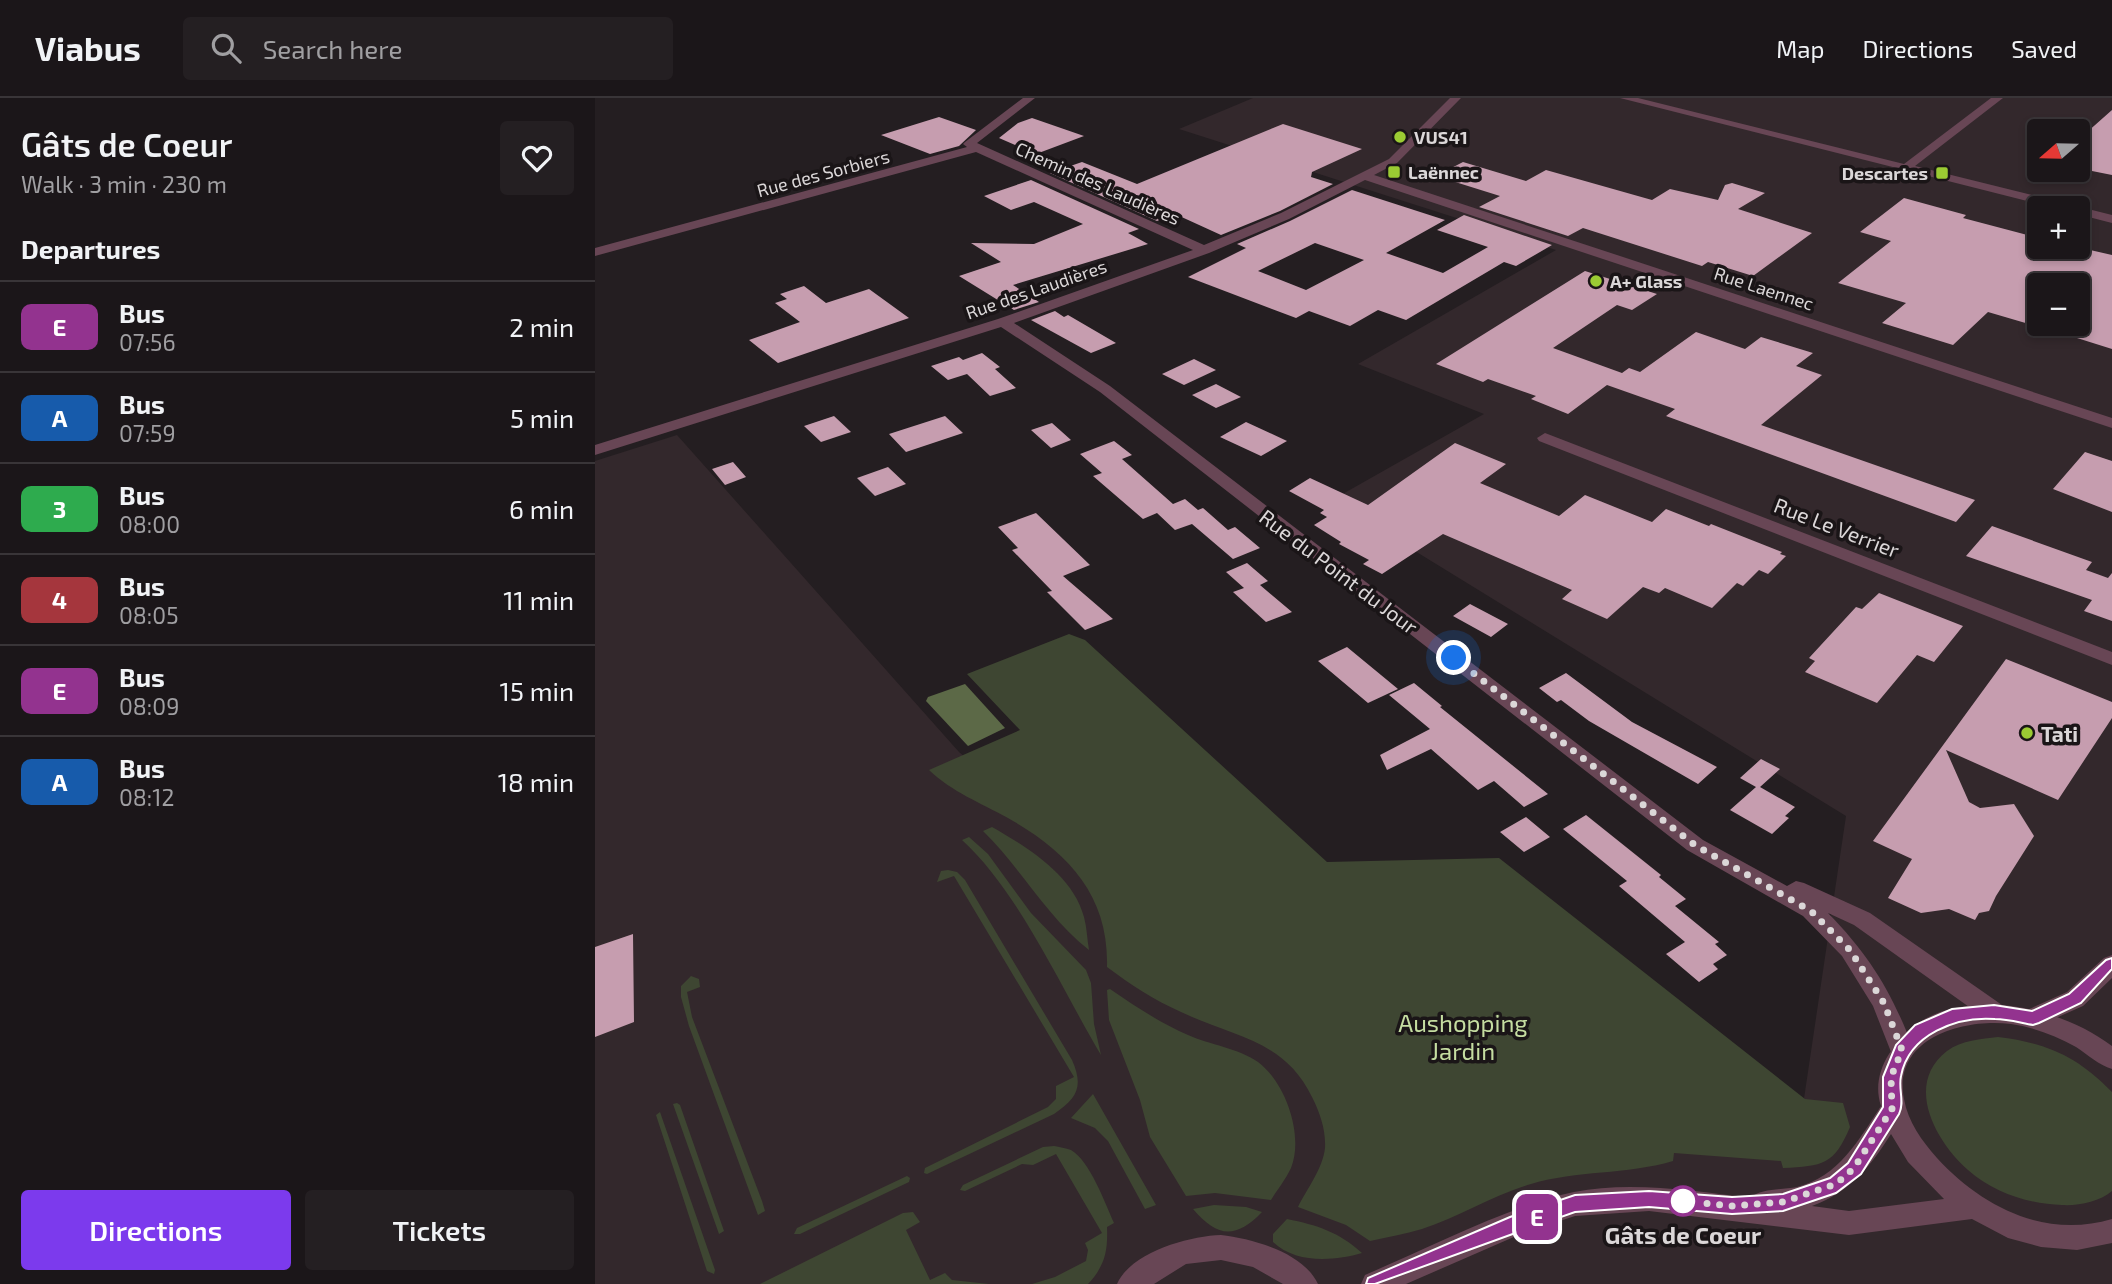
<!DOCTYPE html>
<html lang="en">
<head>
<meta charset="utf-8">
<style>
	body { margin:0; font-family:"Exo 2",sans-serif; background:#241f22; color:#f1f3f6; height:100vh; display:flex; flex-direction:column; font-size:26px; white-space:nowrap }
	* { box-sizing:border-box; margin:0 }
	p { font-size:23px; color:#a09fa2 }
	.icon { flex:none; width:38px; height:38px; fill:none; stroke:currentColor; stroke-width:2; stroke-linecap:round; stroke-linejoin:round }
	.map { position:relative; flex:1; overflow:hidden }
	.sheet { display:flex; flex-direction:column; background:#1b1619; width:595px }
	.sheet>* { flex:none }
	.badge { padding:0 14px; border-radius:10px; font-size:24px; line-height:46px }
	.needle { width:46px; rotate:250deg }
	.tools { position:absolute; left:1432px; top:21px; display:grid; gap:14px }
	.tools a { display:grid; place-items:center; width:63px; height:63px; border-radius:7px; background:#1b1619; box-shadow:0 4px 10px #0003,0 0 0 2px #393538; font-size:35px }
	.you { position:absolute; width:35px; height:35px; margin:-18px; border:5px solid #fff; border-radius:50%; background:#1a73e8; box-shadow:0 0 0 10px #1a73e833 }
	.map>.badge { position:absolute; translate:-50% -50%; box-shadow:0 0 0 4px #fff }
	h2 { padding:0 21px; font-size:26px; line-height:63px }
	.round { display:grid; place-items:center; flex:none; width:74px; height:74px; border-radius:7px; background:#241f22 }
	.headline { display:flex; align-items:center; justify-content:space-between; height:119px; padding:0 21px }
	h1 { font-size:33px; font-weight:600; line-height:52px }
	.cta { display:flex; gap:14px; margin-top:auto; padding:14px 21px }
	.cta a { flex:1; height:80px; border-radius:7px; background:#7c3aed; color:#fff; font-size:28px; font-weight:600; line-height:80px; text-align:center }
	.cta a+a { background:#241f22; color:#f1f3f6 }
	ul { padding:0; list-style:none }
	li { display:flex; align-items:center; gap:21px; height:91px; padding:0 21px; border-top:2px solid #393538 }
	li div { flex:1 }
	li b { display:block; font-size:26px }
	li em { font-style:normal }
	li .badge { min-width:77px; font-weight:700; text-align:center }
	header { display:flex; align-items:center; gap:42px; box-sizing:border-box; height:98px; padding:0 35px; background:#1b1619; border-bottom:2px solid #393538 }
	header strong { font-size:33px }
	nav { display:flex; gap:38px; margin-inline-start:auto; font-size:24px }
	.search { width:490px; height:63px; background:#241f22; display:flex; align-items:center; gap:18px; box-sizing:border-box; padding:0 24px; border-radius:7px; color:#a09fa2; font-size:26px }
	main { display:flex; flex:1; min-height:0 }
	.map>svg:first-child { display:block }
</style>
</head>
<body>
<header>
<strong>Viabus</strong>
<div class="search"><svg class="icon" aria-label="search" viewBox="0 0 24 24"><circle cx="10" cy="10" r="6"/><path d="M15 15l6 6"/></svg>Search here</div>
<nav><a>Map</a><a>Directions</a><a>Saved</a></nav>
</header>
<main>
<section class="sheet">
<div class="headline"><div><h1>Gâts de Coeur</h1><p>Walk · 3 min · 230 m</p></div><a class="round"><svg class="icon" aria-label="heart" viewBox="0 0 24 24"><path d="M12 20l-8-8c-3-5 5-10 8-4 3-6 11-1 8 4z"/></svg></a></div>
<h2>Departures</h2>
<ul>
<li><span class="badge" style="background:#93338f;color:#fff">E</span><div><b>Bus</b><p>07:56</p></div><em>2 min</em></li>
<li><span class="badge" style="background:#175bab;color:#fff">A</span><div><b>Bus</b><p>07:59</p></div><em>5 min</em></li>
<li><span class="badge" style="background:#2eab4e;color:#fff">3</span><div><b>Bus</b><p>08:00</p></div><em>6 min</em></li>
<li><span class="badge" style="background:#a5363d;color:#fff">4</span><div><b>Bus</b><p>08:05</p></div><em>11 min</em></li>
<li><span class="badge" style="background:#93338f;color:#fff">E</span><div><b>Bus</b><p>08:09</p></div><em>15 min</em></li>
<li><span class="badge" style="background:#175bab;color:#fff">A</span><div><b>Bus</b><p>08:12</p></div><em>18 min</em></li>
</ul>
<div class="cta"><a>Directions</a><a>Tickets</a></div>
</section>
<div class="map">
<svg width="1517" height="1186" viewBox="0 0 1517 1186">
	<rect width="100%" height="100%" fill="#241e21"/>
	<path fill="#33282c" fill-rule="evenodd" d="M658,0H1517V1186H0V363L82,337L364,654L865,1093L1020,1009L1203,1041L1251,718L737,402L889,316L763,266L961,152L584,31ZM1444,33H1482V72H1444ZM1444,110H1482V149H1444ZM1444,187H1482V226H1444Z"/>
	<path fill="#3e4632" d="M474,536L490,542L732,764L904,760L1210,1001L1248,1005L1255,1029C1239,1067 1228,1068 1188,1070L1186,1063L1079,1055L1078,1063C1031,1077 982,1072 936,1086C898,1097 864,1119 827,1131C810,1136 792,1139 775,1143L751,1127L703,1109C712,1091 728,1070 730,1050C731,1032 725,1015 717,999C689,941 638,939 586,914C559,902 536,887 512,869C514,797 473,754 413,720C386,705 357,694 334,672L425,632L372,576Z
		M397,729C432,749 478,777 489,819C492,830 492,841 494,852C452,819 426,770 388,733Z
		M374,739L393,756L436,815L491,872L496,885L499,926L506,957C466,890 424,794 367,742Z
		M353,772L362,774L370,782L477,962C489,989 482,1000 459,1016L332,1076L329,1075L330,1070L453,1009L461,1001V988L479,979L359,778L342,784L346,773Z
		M96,878L104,881L105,889L92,894L97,919L167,1103L170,1113L163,1117L94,928L86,899V888Z
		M515,891C540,908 565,925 593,937C615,947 643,950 663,964C691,985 709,1038 696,1070C691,1081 682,1092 676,1102L620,1095L591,1098L555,1039L545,1002L514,922L512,892Z
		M1403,939C1452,945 1482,958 1517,994V1093C1504,1104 1483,1108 1467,1107C1434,1106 1399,1095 1373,1072C1342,1045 1308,987 1352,953C1367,942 1386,941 1403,939Z
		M498,996L561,1107L550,1111L513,1043L500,1030L476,1020Z
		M82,1005L85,1007L129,1133L124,1136L78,1006Z
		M65,1014L120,1172L119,1176L112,1173L61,1017Z
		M459,1048C464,1049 471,1050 476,1052C495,1063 510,1105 519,1125L512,1129C513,1153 510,1168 493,1186H437L460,1179L491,1163L493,1152L490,1145L507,1135L461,1056L438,1067L427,1066L370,1093L365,1092L368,1087L448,1049Z
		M312,1078L315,1080L314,1084L205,1136H199L202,1130Z
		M619,1107L651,1109L667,1114C640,1142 622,1139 598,1111Z
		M318,1114L325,1124L311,1132L335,1182L350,1175L357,1182L394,1186H165L308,1115Z
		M692,1121C722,1127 744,1134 767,1155C739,1163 701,1166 678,1144V1136Z"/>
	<path fill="#5c6947" d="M370,586L410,630L373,648L331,603L333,599Z"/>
	<path fill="#c69daf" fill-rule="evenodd" d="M1517,12V77L1482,70V43Z
		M344,19L381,32L364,48L335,56L286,37Z
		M437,20L489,38L441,56L404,40L423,25Z
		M688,26L767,51L717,74L716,79L738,86L685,113L626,137L580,116L562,123L455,75L487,64L542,86Z
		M868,64L931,83L951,72L1057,102L1075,91L1123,102L1130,87L1137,85L1170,95L1143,111L1217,135L1158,178L1113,164L1107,168L988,130L973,138L884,109L905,98L841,78Z
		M436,82L544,131L533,135L553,146L418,187L444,204L419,212L364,178L406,164L376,145L439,146L488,126L439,104L416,112L389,98Z
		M757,92L850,122L791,155L848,175L893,149L842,132L869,117L957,147L921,168L909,164L811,222L783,212L755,228L714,213L701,220L593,179L651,150L642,146L695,123ZM720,145L769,162L711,192L663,173Z
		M1309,100L1371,117L1368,120L1444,140V149H1482L1517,157V251L1482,240V187H1444V229L1393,214L1358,247L1287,225L1311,205L1243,185L1296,143L1265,134Z
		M990,173L1062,196L1037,212L1022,207L958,250L1027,275L1034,270L1045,274L1101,234L1150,251L1166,239L1218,255L1201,268L1227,277L1166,327L1380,402L1361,424L1071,318L1080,311L1012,287L973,316L936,301L941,298L893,281L888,284L841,266Z
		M209,188L231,205L274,191L314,220L183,265L154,242L205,224L180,205L192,201L185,196Z
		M460,213L469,219L473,217L521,245L496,255L436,222Z
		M387,255L405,269L400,271L421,290L395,298L372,276L353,282L336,268L364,259L368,262Z
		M599,261L621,272L589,287L567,276Z
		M621,286L646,299L621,310L597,297Z
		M239,318L256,334L226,344L209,328Z
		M350,318L368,335L311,354L294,336Z
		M651,324L692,343L666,358L625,339Z
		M457,325L476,342L456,350L436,332Z
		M519,343L537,357L527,361L578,406L590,401L603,412L608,410L633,432L640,429L665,450L638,461L597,426L580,432L562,415L548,421L498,378L507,375L485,356Z
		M860,345L911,366L885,385L964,418L990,397L1057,424L1071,411L1114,428L1116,426L1187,454L1185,456L1191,458L1173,476L1164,472L1148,488L1142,485L1117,510L1070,490L1064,495L1048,489L1012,521L967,501L977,492L848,436L787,476L768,466L774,462L744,446L746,444L719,427L732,419L725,415L729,412L694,393L715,380L773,407Z
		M1490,354L1517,363V414L1458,391Z
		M138,364L151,379L130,387L117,371Z
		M293,369L311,386L280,398L262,380Z
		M441,415L495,467L468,478L518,521L490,532L452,494L457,493L417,452L423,450L403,429Z
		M1397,428L1497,464L1491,472L1513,480L1517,475V523L1489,513L1497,502L1371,458Z
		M652,465L673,483L665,487L697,514L671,524L638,494L649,490L631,474Z
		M1284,495L1368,528L1339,564L1322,557L1282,605L1210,574L1220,563L1214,560L1261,509L1267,511Z
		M875,506L913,526L896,539L858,518Z
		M752,549L803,591L773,605L723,563Z
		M1411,561L1517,604V620L1463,702L1351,652L1374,704L1385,710L1419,706L1439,738L1401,798L1394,813L1384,815L1380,822L1354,811L1326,815L1293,800L1317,761L1278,743Z
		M971,575L1037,624L1122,669L1103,686L994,623L966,602L962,604L944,590Z
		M819,585L847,608L845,609L953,696L929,709L899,683L883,692L836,651L792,672L785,657L835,631L794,597Z
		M1166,661L1185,671L1165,689L1200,709L1190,718L1194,720L1177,736L1135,712L1161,689L1145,680Z
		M991,717L1066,777L1064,779L1091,801L1080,808L1124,844L1120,846L1132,857L1118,866L1123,871L1104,884L1071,856L1090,844L1024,788L1032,783L968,731Z
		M931,719L955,739L929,754L905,734Z
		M38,836L39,924L0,939V849Z"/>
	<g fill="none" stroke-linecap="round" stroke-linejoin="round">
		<path fill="#684655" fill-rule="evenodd" d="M428,0H440L382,45L609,147L686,115L794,61L855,0H866L802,65L779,77L1517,320V330L770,82L694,121L614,155L419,225L515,288L1108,742L1192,788L1201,783L1209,785L1275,815L1407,907L1411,914L1407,921L1399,924L1391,921L1259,827L1233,815C1276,859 1297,895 1319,952L1316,959L1307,962L1298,959L1278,908L1247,858L1208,818L1092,752L505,294L406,229L0,357V347L403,221L598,152L381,54L0,158V150L372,49L368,46L370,44Z
			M1025,0H1043L1309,66L1396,0H1408L1320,68L1517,117V125L1482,116V110H1460Z
			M950,335L1517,554V567L944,343L942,340Z
			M1517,857V880L1488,908L1438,930L1430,927L1426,920L1430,913L1472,894L1509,860Z"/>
		<path fill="#684655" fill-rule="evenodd" d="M1397,906C1440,909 1482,922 1517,948V971C1504,967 1493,957 1481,949C1461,938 1439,929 1416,926C1370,920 1297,939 1309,1001C1313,1024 1327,1043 1342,1060C1387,1109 1450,1141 1517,1121V1145L1482,1152L1446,1149L1413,1140L1377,1121L1254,1137L1054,1113L980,1118L928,1135L811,1186H766L770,1177C833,1150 914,1108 979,1094C1035,1083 1100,1093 1155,1100C1166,1090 1187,1092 1202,1089C1243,1079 1264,1042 1286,1008C1280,990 1284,972 1294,956C1320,916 1352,908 1397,906ZM1296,1036L1313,1064L1349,1101L1254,1113L1217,1108C1255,1094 1275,1069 1296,1036Z
			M626,1137C658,1141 708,1154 723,1186H688L658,1169L626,1162L591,1166L559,1186H522C536,1154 594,1138 626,1137Z"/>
	</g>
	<path fill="#93338f" stroke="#fff" stroke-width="2" d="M1517,860V871L1486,905L1444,925L1438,927C1426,925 1413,921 1400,921C1362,918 1314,936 1306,978C1303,991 1310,1004 1304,1016L1266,1076L1241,1095L1188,1113L1137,1116L1054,1109L980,1114L926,1133L780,1186H771L773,1180L915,1119L980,1097L1054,1093L1137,1099L1188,1096L1235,1080L1253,1065L1288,1009V979L1301,947L1320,927L1357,911L1399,907L1437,913L1474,896L1511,862Z"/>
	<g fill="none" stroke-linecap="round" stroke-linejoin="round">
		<path stroke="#dbd7d8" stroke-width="7" stroke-dasharray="0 12.6" d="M859,560L1100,747L1216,813L1255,852L1289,905L1307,952L1296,979L1297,1011L1259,1070L1241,1086L1188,1104L1137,1108L1088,1103"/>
	</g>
	<g fill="#9bcb33" stroke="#1a1517" stroke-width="2.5">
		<circle cx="805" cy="39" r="7"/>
		<rect x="792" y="67" width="14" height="14" rx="3.5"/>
		<rect x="1340" y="68" width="14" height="14" rx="3.5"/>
		<circle cx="1001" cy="183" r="7"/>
		<circle cx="1432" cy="635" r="7"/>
	</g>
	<circle fill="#fff" stroke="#93338f" stroke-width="3.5" cx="1088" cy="1103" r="14"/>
	<g text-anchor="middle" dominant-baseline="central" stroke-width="7" stroke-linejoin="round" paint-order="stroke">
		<g font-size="18" font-weight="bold" fill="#dbd7d8" stroke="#1a1517" text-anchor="start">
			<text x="819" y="39">VUS41</text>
			<text x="813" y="74">Laënnec</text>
			<text x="1333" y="75" text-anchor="end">Descartes</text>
			<text x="1015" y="183">A+ Glass</text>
		</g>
		<g font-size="18" fill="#dbd7d8" stroke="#1a1517">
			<text transform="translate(228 75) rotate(-15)">Rue des Sorbiers</text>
			<text transform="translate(503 85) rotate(24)">Chemin des Laudières</text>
			<text transform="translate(1169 190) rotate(18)">Rue Laennec</text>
			<text transform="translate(441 191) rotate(-19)">Rue des Laudières</text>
		</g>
		<g font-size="21" fill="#dbd7d8" stroke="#1a1517">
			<text transform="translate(1242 429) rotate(21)">Rue Le Verrier</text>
			<text transform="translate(744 473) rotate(37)">Rue du Point du Jour</text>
		</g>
		<g font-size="21" font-weight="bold" fill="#dbd7d8" stroke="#1a1517" text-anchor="start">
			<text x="1446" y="635">Tati</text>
		</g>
		<g font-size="24" fill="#c5dda1" stroke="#1a1517">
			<text x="868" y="924">Aushopping<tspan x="868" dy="28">Jardin</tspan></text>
		</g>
		<g font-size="24" font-weight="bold" fill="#dbd7d8" stroke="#1a1517">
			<text x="1088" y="1136">Gâts de Coeur</text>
		</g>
	</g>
</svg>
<div class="tools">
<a><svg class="needle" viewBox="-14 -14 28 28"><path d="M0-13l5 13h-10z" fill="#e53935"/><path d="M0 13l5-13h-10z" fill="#a09fa2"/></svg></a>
<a>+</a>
<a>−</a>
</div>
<div class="you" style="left:859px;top:560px"></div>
<b class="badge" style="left:942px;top:1119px;background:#93338f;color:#fff">E</b>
</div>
</main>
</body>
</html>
